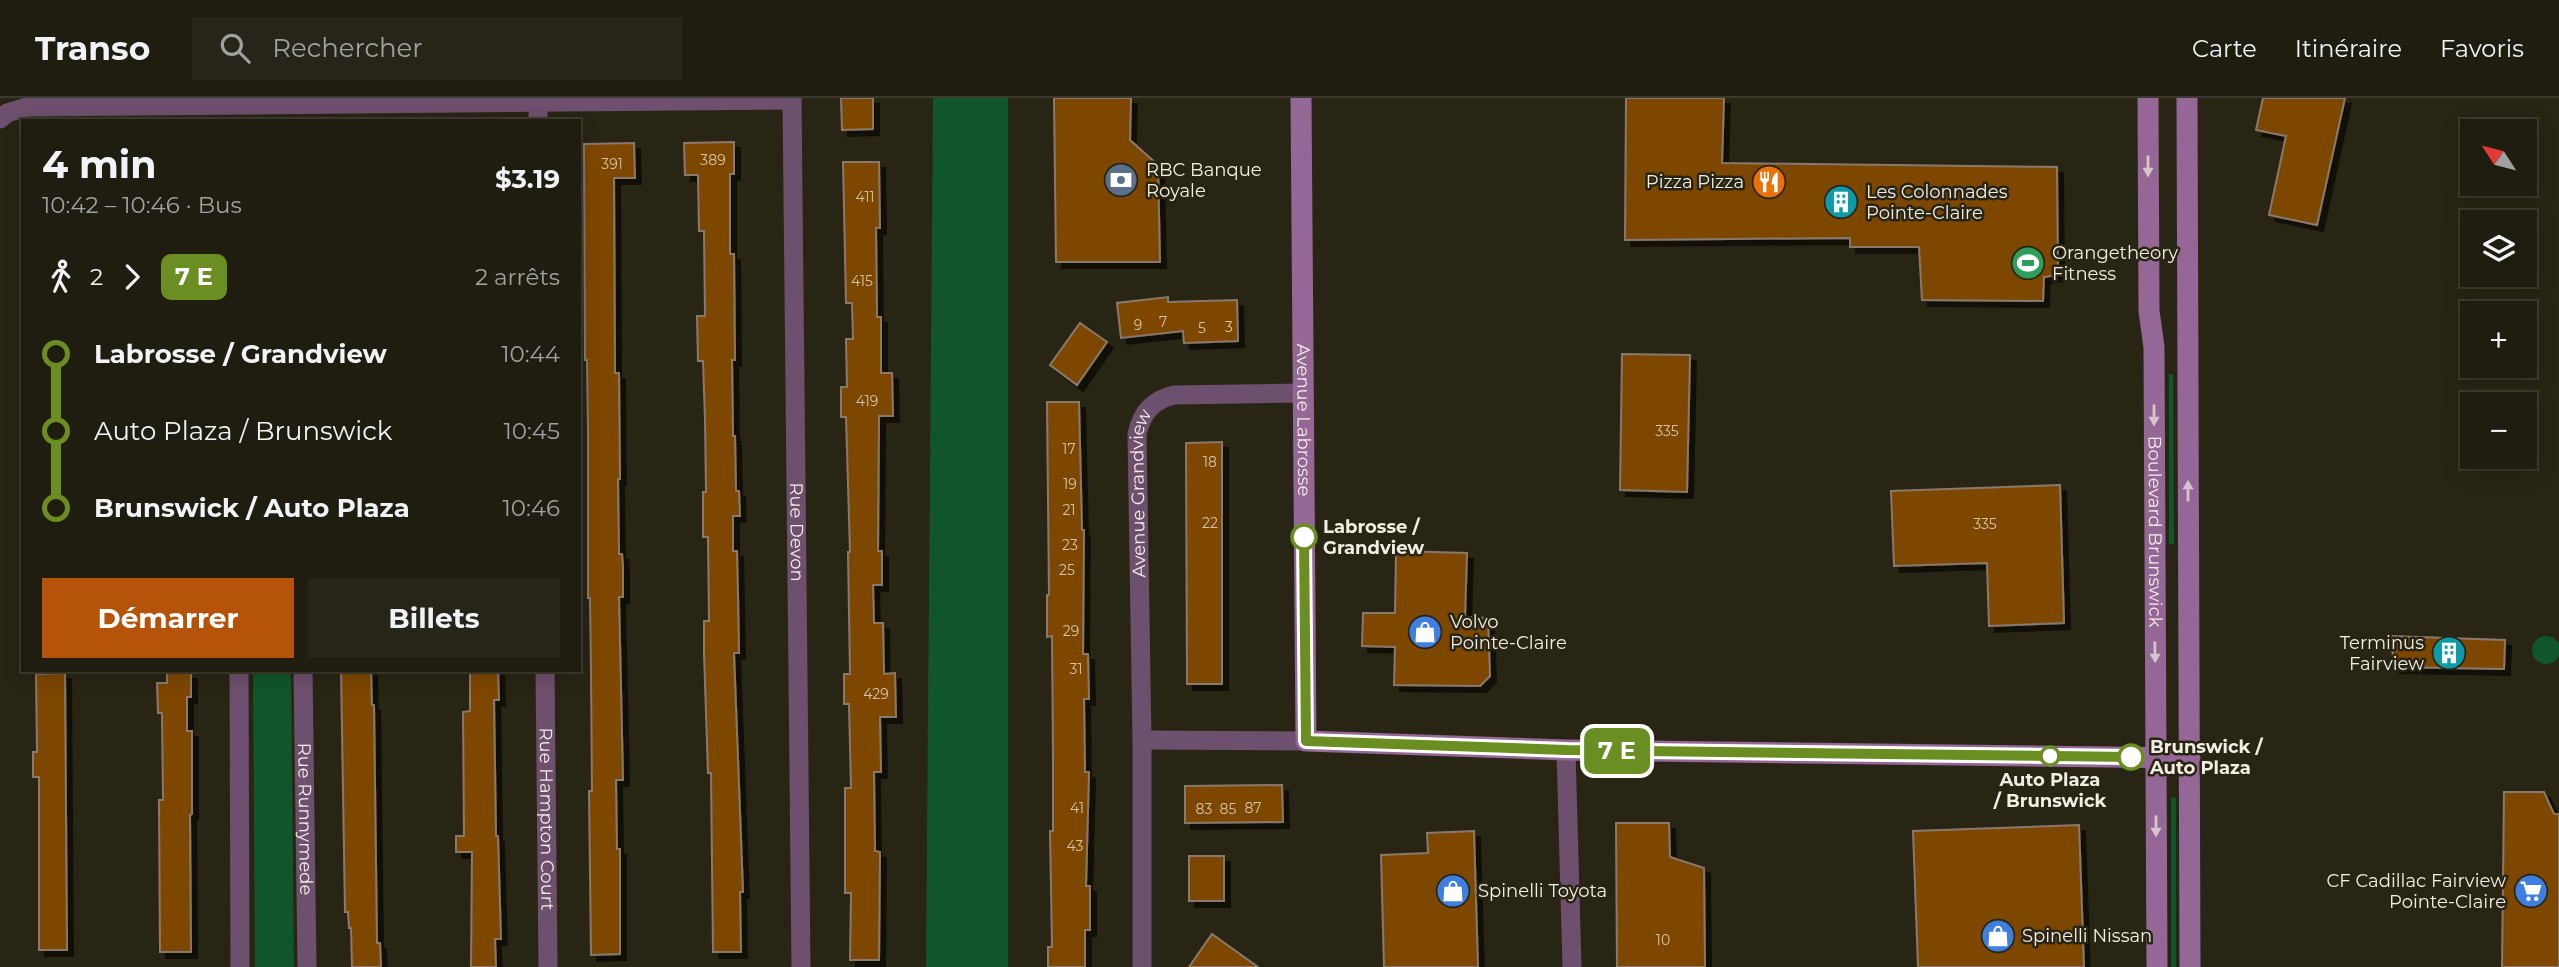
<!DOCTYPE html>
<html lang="fr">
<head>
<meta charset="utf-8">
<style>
	body { margin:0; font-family:Montserrat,sans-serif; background:#272519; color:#f1f3f6; height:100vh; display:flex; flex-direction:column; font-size:26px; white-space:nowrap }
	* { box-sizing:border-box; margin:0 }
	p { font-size:23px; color:#a1a19f }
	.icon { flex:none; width:38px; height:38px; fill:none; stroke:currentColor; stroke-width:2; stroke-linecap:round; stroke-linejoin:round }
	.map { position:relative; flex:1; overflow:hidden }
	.panel { position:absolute; left:21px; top:21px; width:560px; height:553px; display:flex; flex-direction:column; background:#1f1c10; border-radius:0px; box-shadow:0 4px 18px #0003,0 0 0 2px #3c3a30 }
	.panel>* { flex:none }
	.badge { padding:0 14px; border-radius:10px; font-size:24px; line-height:46px }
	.needle { width:46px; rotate:306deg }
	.controls { position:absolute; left:2460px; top:21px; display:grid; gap:14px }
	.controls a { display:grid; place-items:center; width:77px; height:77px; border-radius:0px; background:#1f1c10; box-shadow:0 4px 18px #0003,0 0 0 2px #3c3a30; font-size:35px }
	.map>.badge { position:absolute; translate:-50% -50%; box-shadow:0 0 0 4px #fff }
	.legs { display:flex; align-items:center; gap:10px; height:77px; padding:0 21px; font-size:23px }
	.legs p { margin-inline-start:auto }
	.overview { display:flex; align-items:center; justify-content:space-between; height:119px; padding:0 21px }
	h1 { font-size:38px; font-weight:700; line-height:52px }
	.primary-button { display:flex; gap:14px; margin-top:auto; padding:14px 21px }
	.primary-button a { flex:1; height:80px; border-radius:0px; background:#b45309; color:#fff; font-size:28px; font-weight:700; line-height:80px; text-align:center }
	.primary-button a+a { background:#272519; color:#f1f3f6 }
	ul { padding:0 21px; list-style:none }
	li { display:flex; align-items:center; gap:24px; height:77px; font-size:26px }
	li i { display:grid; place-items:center; width:10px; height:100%; margin:0 9px; background:currentColor }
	li i::after { content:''; width:18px; height:18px; margin:-9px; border:5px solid; border-radius:50%; background:#1f1c10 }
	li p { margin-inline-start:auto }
	li:first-child i { background:linear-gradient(#0000 50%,currentColor 0) }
	li:last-child i { background:linear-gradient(currentColor 50%,#0000 0) }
	header { display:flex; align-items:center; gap:42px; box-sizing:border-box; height:98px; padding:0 35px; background:#1f1c10; border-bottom:2px solid #3c3a30 }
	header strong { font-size:33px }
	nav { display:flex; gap:38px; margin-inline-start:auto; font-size:24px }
	.search { width:490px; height:63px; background:#272519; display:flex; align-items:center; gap:18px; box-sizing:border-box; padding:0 24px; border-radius:0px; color:#a1a19f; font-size:26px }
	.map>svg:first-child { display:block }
</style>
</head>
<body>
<header>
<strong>Transo</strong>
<div class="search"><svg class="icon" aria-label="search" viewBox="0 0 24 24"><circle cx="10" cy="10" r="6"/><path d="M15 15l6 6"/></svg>Rechercher</div>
<nav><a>Carte</a><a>Itinéraire</a><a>Favoris</a></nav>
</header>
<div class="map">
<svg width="2559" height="869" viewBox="0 0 2559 869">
	<defs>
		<filter id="shadow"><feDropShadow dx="6" dy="6" stdDeviation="0" flood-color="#0009"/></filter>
	</defs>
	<rect width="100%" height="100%" fill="#292515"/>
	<path fill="#11562a" d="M933,0H1008V869H926Z
		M2169,276H2173L2174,446H2169Z
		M2532 552a14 14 0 1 1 28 0a14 14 0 1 1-28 0Z
		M253,572H291L294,869H255Z
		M2171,699L2176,700V869H2171Z"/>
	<path fill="#7e4601" stroke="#89796c" stroke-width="2" filter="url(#shadow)" d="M841,0H873V31L842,32Z
		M1054,0H1131L1130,42L1158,67L1160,164H1056Z
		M1626,0H1724L1722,65L2057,69L2058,177L2044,179L2043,203L1922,202L1919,149H1850V140L1625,142Z
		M2263,0H2345L2317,127L2269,117L2286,38L2256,32Z
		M734,44V76H730V156H734L735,262H732L733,338H735L736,393H739L740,418H733V453H737L738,498L739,555H734L743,794H740L741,854H713L711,675H708L704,555V523H709L708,439H703V394H706L705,322L703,263H698L697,218H705L704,133H699L698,77H685L684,45Z
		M634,45L635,80H614L615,275H619L620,381H618L619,456H622L623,468V499H619L623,682H616L617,751H620V856L591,857L589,693H592L591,572L590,500H588V334L587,262H585L584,46Z
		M843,64H879L880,130H876L877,219H881V275H892L893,318H879L878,453H882V487H873L874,525H883L884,576L895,575L896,619H880L881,674H874L875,753L880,754L879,862H850L851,795H845V690H851L849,606H844V576H850L848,454H850L846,319H841V289H847L846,241H853L852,205H846Z
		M1168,199V204L1237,202L1238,243L1184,245L1183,233L1121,240L1117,205Z
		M1080,225L1107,244L1077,287L1050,267Z
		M1622,256L1690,257L1687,394L1620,392Z
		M1047,304H1079L1082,432H1084L1083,556H1088L1089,601H1084L1085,674H1089L1086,788H1090V832H1085V869H1048V849H1052L1050,733H1053V658L1052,538L1047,539V497H1049Z
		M1222,344V586H1187L1186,345Z
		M2060,387L2064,525L1989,528L1987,465L1894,468L1891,393Z
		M1396,453L1467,455L1465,519L1488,520L1490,578L1480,588L1394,587L1395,549L1362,548L1363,515H1395Z
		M2391,538L2505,542L2504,571L2394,569Z
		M341,572H371L372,607H374L377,845H380L381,869H352L351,830H349L348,814H345Z
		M470,572H498L499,602H494L496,738H498L501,841H495L496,869H471L472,754H456V738H464L463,614L470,613Z
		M65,575L67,852H39V679H33V654H37L36,576Z
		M167,575H191V599H187V633H192V716L190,717L191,854H160L159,702H163L162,615H158L157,585H167Z
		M1282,687L1283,724L1185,725V688Z
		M2504,694H2544L2554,716H2559V869H2502Z
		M1616,725H1669L1670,759L1704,770L1705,869H1617Z
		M2079,727L2084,869H1918L1913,733Z
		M1474,733L1478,869H1384L1381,757L1428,755L1427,735Z
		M1189,758H1224V803H1189Z
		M1212,836L1258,869H1189Z"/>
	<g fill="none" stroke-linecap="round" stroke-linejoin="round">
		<g stroke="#6d506d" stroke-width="19">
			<path id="s1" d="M792,0L801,869"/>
			<path d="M538,4V23"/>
			<path d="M0,21L7,15L27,9L792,2"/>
			<path d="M239,572L240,869"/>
			<path id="s2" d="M303,572L307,869"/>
			<path id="s3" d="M545,572L548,869"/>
			<path d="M1142,642L1306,643"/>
			<path d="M1566,652L1572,869"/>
			<path id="s4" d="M1142,869V642L1137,336C1142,314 1153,302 1174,297L1303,295"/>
		</g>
		<g stroke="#956796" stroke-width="21">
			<path id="s5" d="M1301,0L1306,643L1566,652L2190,660"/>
			<path id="s6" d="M2148,0L2149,213L2154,249L2157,869"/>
			<path d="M2187,0L2190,869"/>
		</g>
	</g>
	<defs><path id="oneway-solid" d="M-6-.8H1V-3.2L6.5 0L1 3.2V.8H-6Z" transform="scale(1.75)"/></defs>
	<g fill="#d5c6cd">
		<use href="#oneway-solid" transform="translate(2148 68) rotate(90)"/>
		<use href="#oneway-solid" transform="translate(2154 317) rotate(90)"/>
		<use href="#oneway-solid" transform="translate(2188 393) rotate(-90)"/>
		<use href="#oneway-solid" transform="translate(2155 554) rotate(89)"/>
		<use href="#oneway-solid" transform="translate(2156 728) rotate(90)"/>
	</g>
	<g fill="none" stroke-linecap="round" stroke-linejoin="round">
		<defs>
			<path id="line-1" d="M1304,439L1306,643L1566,652L2131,659"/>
		</defs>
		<use href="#line-1" stroke="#fff" stroke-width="16"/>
		<use href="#line-1" stroke="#6b8e23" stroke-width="10"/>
	</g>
	<defs>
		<symbol id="bank-disc" viewBox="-11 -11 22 22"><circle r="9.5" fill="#5c6f8a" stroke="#292515"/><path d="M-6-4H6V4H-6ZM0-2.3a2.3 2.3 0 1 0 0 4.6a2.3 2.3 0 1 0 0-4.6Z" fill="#fff"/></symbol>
		<symbol id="restaurant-disc" viewBox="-11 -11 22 22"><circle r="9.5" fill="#e8710a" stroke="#292515"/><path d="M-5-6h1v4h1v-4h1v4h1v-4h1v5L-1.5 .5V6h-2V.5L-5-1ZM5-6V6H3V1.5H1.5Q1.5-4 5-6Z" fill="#fff"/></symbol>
		<symbol id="building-disc" viewBox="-11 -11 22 22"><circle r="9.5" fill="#0f9aa8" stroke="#292515"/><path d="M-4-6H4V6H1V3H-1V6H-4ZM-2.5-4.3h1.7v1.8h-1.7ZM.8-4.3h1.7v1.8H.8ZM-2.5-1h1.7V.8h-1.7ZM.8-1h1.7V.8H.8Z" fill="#fff"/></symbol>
		<symbol id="stadium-disc" viewBox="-11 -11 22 22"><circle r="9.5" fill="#2e9e5b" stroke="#292515"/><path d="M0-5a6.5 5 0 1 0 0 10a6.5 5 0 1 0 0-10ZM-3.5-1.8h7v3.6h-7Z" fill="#fff"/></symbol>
		<symbol id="shop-disc" viewBox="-11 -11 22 22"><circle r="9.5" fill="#3f7fe0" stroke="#292515"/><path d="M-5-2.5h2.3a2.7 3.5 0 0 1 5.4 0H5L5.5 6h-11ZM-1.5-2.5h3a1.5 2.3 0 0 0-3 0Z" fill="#fff"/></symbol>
		<symbol id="supermarket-disc" viewBox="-11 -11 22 22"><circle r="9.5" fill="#3f7fe0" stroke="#292515"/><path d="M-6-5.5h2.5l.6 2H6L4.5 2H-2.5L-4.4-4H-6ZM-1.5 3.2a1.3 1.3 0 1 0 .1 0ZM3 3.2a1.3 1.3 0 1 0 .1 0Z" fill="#fff"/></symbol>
	</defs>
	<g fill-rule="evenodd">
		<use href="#bank-disc" x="1102" y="63" width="38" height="38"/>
		<use href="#restaurant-disc" x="1750" y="65" width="38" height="38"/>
		<use href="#building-disc" x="1822" y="85" width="38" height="38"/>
		<use href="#stadium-disc" x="2009" y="146" width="38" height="38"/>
		<use href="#shop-disc" x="1406" y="515" width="38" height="38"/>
		<use href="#building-disc" x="2430" y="536" width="38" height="38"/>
		<use href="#shop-disc" x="1434" y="774" width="38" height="38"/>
		<use href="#supermarket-disc" x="2512" y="774" width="38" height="38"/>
		<use href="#shop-disc" x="1979" y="819" width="38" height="38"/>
	</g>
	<g fill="#fff" stroke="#6b8e23" stroke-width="3.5">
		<circle cx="1304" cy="439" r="12"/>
		<circle cx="2050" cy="658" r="9"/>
		<circle cx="2131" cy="659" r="12"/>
	</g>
	<g text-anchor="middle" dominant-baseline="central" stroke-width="5" stroke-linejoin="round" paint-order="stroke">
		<g font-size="14" fill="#d4c4ab">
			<text x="713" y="62">389</text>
			<text x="612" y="66">391</text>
			<text x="865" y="99">411</text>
			<text x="862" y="183">415</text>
			<text x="1163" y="224">7</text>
			<text x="1138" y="227">9</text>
			<text x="1229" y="229">3</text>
			<text x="1202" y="230">5</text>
			<text x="867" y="303">419</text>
			<text x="1667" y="333">335</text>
			<text x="1069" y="351">17</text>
			<text x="1210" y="364">18</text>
			<text x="1070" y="386">19</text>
			<text x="1069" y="412">21</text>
			<text x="1210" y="425">22</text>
			<text x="1985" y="426">335</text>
			<text x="1070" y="447">23</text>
			<text x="1067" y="472">25</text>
			<text x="1071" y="533">29</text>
			<text x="1076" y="571">31</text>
			<text x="876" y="596">429</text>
			<text x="1077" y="710">41</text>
			<text x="1253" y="710">87</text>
			<text x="1204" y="711">83</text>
			<text x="1228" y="711">85</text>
			<text x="1075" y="748">43</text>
			<text x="1663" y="842">10</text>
		</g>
		<g font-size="18" fill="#f1eee4" stroke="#292515" text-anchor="start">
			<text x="1146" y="72">RBC Banque<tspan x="1146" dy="21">Royale</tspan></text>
			<text x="1744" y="84" text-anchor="end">Pizza Pizza</text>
			<text x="1866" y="94">Les Colonnades<tspan x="1866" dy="21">Pointe-Claire</tspan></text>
			<text x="2052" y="155">Orangetheory<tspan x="2052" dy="21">Fitness</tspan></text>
			<text x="1450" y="524">Volvo<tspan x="1450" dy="21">Pointe-Claire</tspan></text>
			<text x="2424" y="545" text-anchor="end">Terminus<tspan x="2424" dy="21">Fairview</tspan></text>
			<text x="2506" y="783" text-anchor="end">CF Cadillac Fairview<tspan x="2506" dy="21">Pointe-Claire</tspan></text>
			<text x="1478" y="793">Spinelli Toyota</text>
			<text x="2022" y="838">Spinelli Nissan</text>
		</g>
		<g font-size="18" fill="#f1eee4" stroke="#292515">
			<text stroke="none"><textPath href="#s5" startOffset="322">Avenue Labrosse</textPath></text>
			<text stroke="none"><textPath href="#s4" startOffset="474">Avenue Grandview</textPath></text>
			<text stroke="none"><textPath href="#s6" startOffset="434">Boulevard Brunswick</textPath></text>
			<text stroke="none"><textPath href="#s1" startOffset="434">Rue Devon</textPath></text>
			<text stroke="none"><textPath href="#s2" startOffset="149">Rue Runnymede</textPath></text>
			<text stroke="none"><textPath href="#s3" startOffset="149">Rue Hampton Court</textPath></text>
		</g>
		<g font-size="18" font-weight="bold" fill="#f1eee4" stroke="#292515" text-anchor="start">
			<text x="1323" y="429">Labrosse /<tspan x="1323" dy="21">Grandview</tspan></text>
			<text x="2150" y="649">Brunswick /<tspan x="2150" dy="21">Auto Plaza</tspan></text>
			<text x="2050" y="682" text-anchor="middle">Auto Plaza<tspan x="2050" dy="21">/ Brunswick</tspan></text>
		</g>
	</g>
</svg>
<div class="controls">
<a><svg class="needle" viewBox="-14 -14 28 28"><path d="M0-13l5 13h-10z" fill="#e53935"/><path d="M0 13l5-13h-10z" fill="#a1a19f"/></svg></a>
<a><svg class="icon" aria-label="layers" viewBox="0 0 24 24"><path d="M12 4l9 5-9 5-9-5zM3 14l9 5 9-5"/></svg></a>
<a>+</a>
<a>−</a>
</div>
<b class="badge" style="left:1617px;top:653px;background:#6b8e23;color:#fff">7 E</b>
<section class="panel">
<div class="overview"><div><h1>4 min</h1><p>10:42 – 10:46 · Bus</p></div><b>$3.19</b></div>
<div class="legs"><svg class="icon" aria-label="walk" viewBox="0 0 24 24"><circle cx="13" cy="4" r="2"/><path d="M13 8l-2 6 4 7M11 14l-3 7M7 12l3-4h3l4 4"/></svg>2<svg class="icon" aria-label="forward" viewBox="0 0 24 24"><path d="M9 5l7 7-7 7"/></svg><b class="badge" style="background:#6b8e23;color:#fff">7 E</b><p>2 arrêts</p></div>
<ul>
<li><i style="color:#6b8e23"></i><b>Labrosse / Grandview</b><p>10:44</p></li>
<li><i style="color:#6b8e23"></i><span>Auto Plaza / Brunswick</span><p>10:45</p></li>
<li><i style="color:#6b8e23"></i><b>Brunswick / Auto Plaza</b><p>10:46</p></li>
</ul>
<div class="primary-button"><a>Démarrer</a><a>Billets</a></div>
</section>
</div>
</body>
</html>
